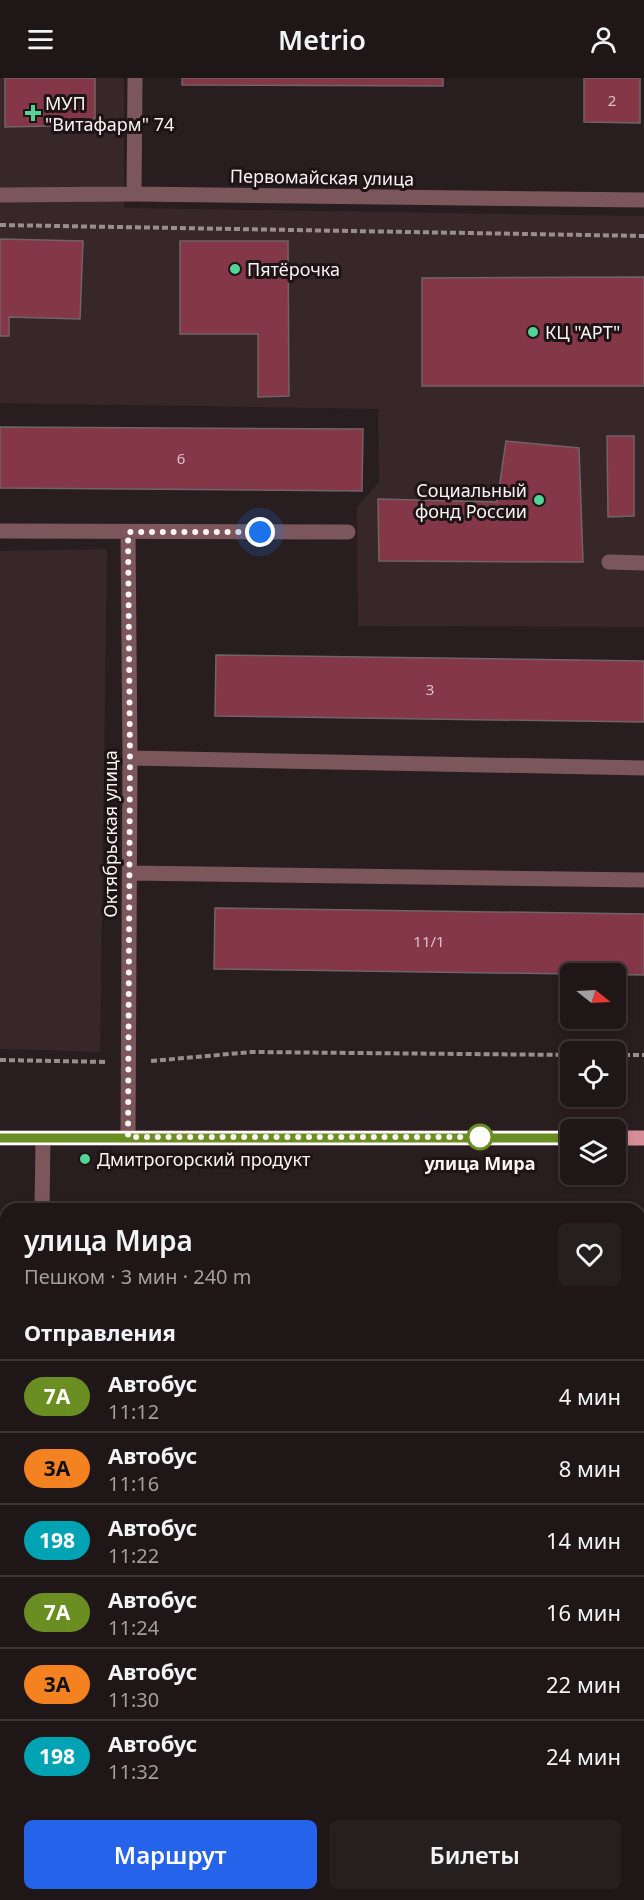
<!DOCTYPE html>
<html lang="ru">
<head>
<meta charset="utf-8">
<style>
	body { margin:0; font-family:"Noto Sans",sans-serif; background:#261f20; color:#f1f3f6; height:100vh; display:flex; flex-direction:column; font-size:22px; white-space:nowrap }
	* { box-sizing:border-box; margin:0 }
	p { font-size:20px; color:#a19fa1 }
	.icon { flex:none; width:33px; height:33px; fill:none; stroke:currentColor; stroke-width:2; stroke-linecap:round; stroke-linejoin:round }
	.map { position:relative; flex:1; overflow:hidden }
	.details { position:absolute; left:0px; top:1125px; width:645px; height:698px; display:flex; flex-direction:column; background:#1e1617; border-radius:18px 18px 0 0; box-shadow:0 3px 9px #0003,0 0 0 2px #3c3536 }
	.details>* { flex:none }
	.badge { padding:0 12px; border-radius:20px; font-size:21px; line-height:39px }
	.needle { width:39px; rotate:108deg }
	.buttons { position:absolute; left:560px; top:885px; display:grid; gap:12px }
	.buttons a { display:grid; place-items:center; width:66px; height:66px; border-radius:9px; background:#1e1617; box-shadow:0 3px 9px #0003,0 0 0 2px #3c3536; font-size:30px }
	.you { position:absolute; width:30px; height:30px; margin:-15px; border:4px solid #fff; border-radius:50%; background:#1a73e8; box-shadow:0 0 0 9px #1a73e833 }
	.map>.badge { position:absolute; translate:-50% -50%; box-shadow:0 0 0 3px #fff }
	h2 { padding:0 24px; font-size:22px; line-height:54px }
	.round { display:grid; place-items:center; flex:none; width:63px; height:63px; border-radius:9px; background:#261f20 }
	.overview { display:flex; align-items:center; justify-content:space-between; height:102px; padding:0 24px }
	h1 { font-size:28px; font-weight:600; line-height:45px }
	.primary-button { display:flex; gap:12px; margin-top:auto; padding:12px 24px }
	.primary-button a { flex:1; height:69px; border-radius:9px; background:#2563eb; color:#fff; font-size:24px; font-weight:600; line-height:69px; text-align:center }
	.primary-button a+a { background:#261f20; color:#f1f3f6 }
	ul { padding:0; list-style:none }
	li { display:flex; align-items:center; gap:18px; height:72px; padding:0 24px; border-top:2px solid #3c3536 }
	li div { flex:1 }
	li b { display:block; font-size:22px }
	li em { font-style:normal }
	li .badge { min-width:66px; font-weight:700; text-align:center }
	header { display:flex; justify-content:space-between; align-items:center; height:78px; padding:0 24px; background:#1e1617; font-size:27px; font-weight:600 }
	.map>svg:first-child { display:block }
</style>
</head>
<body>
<header><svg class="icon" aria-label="menu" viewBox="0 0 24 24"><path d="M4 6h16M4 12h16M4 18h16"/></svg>Metrio<svg class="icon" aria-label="person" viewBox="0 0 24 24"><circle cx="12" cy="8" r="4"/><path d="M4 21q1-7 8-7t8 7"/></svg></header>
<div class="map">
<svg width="644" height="1822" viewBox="0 0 644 1822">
	<rect width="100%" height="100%" fill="#281d1f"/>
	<path fill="#382729" d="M0,0H124V130L644,138V549L358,548L357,429L379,404L378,331L0,325Z
		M107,471L100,974L0,971V473Z
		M0,1731L6,1734V1816L21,1817V1822H0Z"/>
	<path fill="#833747" stroke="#716466" stroke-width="1.5" d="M5,0H95V47L5,49Z
		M182,0H443V8L182,7Z
		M584,0H640V45L584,44Z
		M0,161L83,163L80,241L9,239V258H0Z
		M180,163H288L289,318L258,319V256H180Z
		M644,199V308H422V200Z
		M0,349L363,351L362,413L0,410Z
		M607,358H634V438L608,439Z
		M506,363L579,370L583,484L379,483L378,421L497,424Z
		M216,577L644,583V644L215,638Z
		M215,830L644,836V897L214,891Z
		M639,1230H644V1291H639Z
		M0,1270H6V1328H0Z
		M0,1483H6L5,1544H0Z
		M639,1487H644V1547H639Z
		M639,1708H644V1769H639Z"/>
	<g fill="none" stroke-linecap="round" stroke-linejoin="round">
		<path stroke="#988e90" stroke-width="4" stroke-dasharray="6 3" stroke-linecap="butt" d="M0,147L644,158
			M615,977H644
			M0,982L108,984
			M151,983L252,974L570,977
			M0,1183H6
			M639,1198H644
			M427,1816L431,1822"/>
		<path stroke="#7b575c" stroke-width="15" d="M134,116L135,0
			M0,117L134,116L644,122
			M0,453L348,454
			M128,454L130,680L128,1059
			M609,484L644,485
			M130,680L644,690
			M130,795L644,802
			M42,1131L43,1061
			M639,1338H644
			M0,1362H6
			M0,1572H6
			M639,1594H644
			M639,1810H644
			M39,1816L40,1822"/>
		<path stroke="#d78d98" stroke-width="15" d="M0,1060H570
			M615,1060H644"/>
	</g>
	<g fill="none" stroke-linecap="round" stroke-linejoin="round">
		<defs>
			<path id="line" d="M0,1060H570"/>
		</defs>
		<use href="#line" stroke="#fff" stroke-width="14"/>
		<use href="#line" stroke="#6b8e23" stroke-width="9"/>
		<path stroke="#faf2f3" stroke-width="6" stroke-dasharray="0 10.8" d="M260,454H128L130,680L128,1059H480"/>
	</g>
	<g fill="#53d396" stroke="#1e1415" stroke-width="2">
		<path d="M30 26h6v6h6v6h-6v6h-6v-6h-6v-6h6z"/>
		<circle cx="235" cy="191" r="6"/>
		<circle cx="533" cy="254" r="6"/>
		<circle cx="539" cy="422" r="6"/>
		<circle cx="85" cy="1081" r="6"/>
	</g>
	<circle fill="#fff" stroke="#6b8e23" stroke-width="3" cx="480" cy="1059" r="12"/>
	<g text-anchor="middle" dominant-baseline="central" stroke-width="6" stroke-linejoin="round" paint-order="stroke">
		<g font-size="15" fill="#dcc3c8">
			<text x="612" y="22">2</text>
			<text x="181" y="380">6</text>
			<text x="430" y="611">3</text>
			<text x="429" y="863">11/1</text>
		</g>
		<g font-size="18" fill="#faf2f3" stroke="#1e1415" text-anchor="start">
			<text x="45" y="25">МУП<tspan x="45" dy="21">"Витафарм" 74</tspan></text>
			<text x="247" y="191">Пятёрочка</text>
			<text x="545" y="254">КЦ "АРТ"</text>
			<text x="527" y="412" text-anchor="end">Социальный<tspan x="527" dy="21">фонд России</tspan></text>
			<text x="97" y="1081">Дмитрогорский продукт</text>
		</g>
		<g font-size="18" fill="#faf2f3" stroke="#1e1415">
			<text transform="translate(322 99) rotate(1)">Первомайская улица</text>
			<text transform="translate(110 756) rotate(-90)">Октябрьская улица</text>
		</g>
		<g font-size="18" font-weight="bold" fill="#faf2f3" stroke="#1e1415">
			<text x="480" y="1085">улица Мира</text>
		</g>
	</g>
</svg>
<div class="buttons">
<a><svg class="needle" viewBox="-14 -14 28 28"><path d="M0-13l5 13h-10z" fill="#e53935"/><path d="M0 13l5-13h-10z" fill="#a19fa1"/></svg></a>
<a><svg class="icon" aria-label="locate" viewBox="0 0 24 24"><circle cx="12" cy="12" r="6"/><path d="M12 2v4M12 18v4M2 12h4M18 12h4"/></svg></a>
<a><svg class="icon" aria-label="layers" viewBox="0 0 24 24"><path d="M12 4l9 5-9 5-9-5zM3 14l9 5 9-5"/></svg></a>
</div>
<div class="you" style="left:260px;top:454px"></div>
<section class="details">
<div class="overview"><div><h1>улица Мира</h1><p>Пешком · 3 мин · 240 m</p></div><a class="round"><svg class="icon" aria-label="heart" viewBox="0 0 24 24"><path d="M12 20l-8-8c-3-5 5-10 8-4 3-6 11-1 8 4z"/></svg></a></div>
<h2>Отправления</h2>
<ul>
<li><span class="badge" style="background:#6b8e23;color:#fff">7А</span><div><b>Автобус</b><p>11:12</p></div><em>4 мин</em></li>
<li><span class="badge" style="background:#f58220;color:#111">3А</span><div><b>Автобус</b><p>11:16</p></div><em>8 мин</em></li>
<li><span class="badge" style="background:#00a3b4;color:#fff">198</span><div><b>Автобус</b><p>11:22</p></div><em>14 мин</em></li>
<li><span class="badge" style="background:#6b8e23;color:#fff">7А</span><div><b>Автобус</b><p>11:24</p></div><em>16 мин</em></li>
<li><span class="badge" style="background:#f58220;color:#111">3А</span><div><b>Автобус</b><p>11:30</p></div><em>22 мин</em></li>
<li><span class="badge" style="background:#00a3b4;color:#fff">198</span><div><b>Автобус</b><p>11:32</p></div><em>24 мин</em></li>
</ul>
<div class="primary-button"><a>Маршрут</a><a>Билеты</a></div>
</section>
</div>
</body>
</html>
